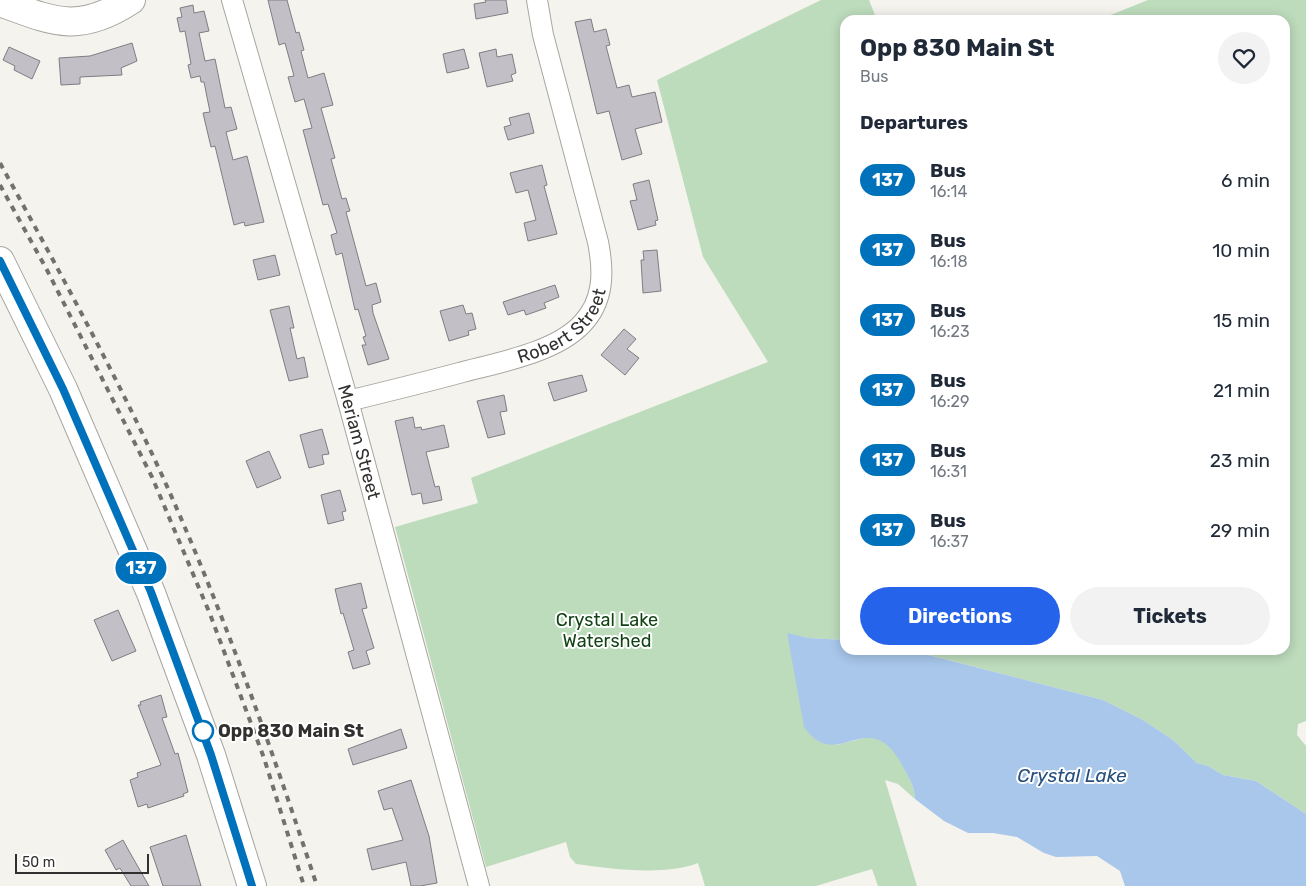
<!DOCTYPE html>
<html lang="en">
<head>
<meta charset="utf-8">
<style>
	body { margin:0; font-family:Rubik,sans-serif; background:#f2f2f3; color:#1f2937; height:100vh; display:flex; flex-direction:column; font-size:19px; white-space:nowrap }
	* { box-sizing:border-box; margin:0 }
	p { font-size:16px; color:#747a83 }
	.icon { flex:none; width:28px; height:28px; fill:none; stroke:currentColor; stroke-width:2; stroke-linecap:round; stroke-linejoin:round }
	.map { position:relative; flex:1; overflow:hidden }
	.side { position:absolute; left:840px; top:15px; width:450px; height:640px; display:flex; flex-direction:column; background:#fff; border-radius:15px; box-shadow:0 2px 12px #0003 }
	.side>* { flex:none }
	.badge { padding:0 10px; border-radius:16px; font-size:18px; line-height:32px }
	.scale { position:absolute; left:15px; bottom:12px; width:134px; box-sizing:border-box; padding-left:5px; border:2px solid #31302e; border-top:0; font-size:14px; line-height:18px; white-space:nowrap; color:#31302e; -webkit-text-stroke:4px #fff; paint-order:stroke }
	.map>.badge { position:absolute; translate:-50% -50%; box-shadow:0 0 0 2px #fff }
	h2 { padding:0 20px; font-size:19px; line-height:45px }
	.round { display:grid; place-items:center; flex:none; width:52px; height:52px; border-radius:26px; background:#f2f2f3 }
	.head { display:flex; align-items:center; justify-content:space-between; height:85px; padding:0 20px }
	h1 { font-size:24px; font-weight:700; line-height:38px }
	.action { display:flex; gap:10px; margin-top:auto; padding:10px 20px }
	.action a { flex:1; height:58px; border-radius:30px; background:#2563eb; color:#fff; font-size:20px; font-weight:700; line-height:58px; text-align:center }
	.action a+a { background:#f2f2f3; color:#1f2937 }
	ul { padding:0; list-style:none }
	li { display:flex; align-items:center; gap:15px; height:70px; padding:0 20px }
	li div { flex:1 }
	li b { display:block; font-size:19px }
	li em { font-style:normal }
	li .badge { min-width:55px; font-weight:700; text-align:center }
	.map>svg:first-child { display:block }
</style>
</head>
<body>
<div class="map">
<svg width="1306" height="886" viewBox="0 0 1306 886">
	<rect width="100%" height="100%" fill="#f5f3ed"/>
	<path fill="#bddcbc" d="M821,0H869L877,20H845V640L809,638L787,634L836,745C847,743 860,738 870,737C893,736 914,780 915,799L898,784L885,780L917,886H878L872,869L816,886H705L698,863C665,876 611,869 576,864L570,857L566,842L486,867L395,527L478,503L471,478L768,362L703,257L657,80Z
		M1148,0H1306V721L1298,724L1297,735L1306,746V814L1256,781L1223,775L1208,766L1197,763L1173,740L1143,720L1103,700L909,650H1285V20H1098Z"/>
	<path fill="#a8c7eb" d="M787,633L809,638L845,640V650H909L1103,700L1143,720L1173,740L1197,763L1208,766L1223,775L1256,781L1306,814V886H1125L1120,871L1097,856L1056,857L1044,853L1017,837L993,833H968L944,821L915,799C914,784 908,776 901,763C867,704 838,775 804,727Z"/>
	<path fill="#c2c0c6" stroke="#7f7d82" d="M268,0H287L296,33L299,32L304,50L301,51L308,78L324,73L333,105L321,108L335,158L331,159L342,199L346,198L350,211L346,212L366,286L376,283L381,302L372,305L373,313L389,359L368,365L362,345H366L363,337L366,336L358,309L355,310L342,253L336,255L331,235L337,233L328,204L323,205L303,130L312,128L304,99L295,102L288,77L294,76L285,43L279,45Z
		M485,0H506L508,13L476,19L474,4L486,2Z
		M193,5L194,13L204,11L209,31L199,33L205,61L215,59L225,108L231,107L237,129L226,132L233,160L247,156L264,222L245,226L244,222L234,225L215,146L211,147L203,113L210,112L204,82H201L200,76L191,78L188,65L191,64L185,31L180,32L177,18L182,17L180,8Z
		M591,19L594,32L606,29L610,45L606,46L617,88L629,85L632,97L655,92L662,122L635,129L642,154L622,160L609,111L597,114L575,22Z
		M132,43L137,61L121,68L122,75L80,77V84L61,85L59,58L90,56Z
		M9,47L40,61L32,79L14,70L15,66L3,60Z
		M464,49L469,68L447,73L443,54Z
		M496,49L497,57L512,54L516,73L511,75L513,81L487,87L479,53Z
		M529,113L534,133L508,140L504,127L511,125L509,118Z
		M542,165L547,185L544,186L557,234L528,241L524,223L536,220L528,190L516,193L510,173Z
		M649,180L658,220L655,221L656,225L638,230L630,201L637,200L633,184Z
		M657,250L661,291L643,293L641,260H644L643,251Z
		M275,255L280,275L258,280L253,260Z
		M555,285L559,297L544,303L546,308L526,315L524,310L508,315L503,302Z
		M463,305L466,314L472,313L476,329L468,331L469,335L449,341L440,311Z
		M289,306L294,328H290L297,359L304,357L308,377L289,381L270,310Z
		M624,329L636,339L627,349L639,358L625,375L601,355Z
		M582,375L587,391L554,401L548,383Z
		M504,395L507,411L500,412L505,434L488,438L477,401Z
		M413,417L415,428L421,427L422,430L444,425L449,447L426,452L435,487L439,486L442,500L423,504L421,493L412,495L395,421Z
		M322,429L329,454L322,455L324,464L309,468L300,435Z
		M269,451L281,478L257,488L246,461Z
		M340,490L346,511L342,512L344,520L328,524L321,495Z
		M361,583L367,608L362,609L374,648L366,651L370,664L353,669L348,652L354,650L343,613L341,614L335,589Z
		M118,610L136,651L112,661L94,620Z
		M161,695L167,717L162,718L175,754L178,753L188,792L183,794L184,796L148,808L147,804L138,807L130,780L138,777L137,773L161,765L138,705H141L140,702Z
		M401,729L407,748L353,765L348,749Z
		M411,780L429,836L437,883L420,886H411L406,862L372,870L367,849L403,840L392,808L384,810L378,791Z
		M186,835L201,886H163L150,847Z
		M123,840L129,851L149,886H131L120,868L116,870L105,850Z"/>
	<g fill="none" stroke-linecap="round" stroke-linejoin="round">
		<defs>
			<g id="street">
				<path id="s1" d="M232,0L348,401L479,886"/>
				<path id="s2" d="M348,401C385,392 422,383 459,373C496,363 555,353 582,324C604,301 604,272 598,242L543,35L537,0"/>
			</g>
			<path id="secondary" d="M0,2C54,22 79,34 131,0"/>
			<path id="primary" d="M0,261L63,389L151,593L211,755L252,886"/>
		</defs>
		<use href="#street" stroke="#a6a59f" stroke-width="22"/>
		<use href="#secondary" stroke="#a6a59f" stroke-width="30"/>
		<use href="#primary" stroke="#a6a59f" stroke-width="30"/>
		<use href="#street" stroke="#fff" stroke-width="20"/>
		<use href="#secondary" stroke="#fff" stroke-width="28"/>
		<use href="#primary" stroke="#fff" stroke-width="28"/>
		<path stroke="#72716d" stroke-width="4" stroke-dasharray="6 6" stroke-linecap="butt" d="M0,163C56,265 112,367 161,473C222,608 271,746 317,886
			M0,185L47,270L152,477L210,614L264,758L304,886"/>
	</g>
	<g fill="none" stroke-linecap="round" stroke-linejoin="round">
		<defs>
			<path id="line" d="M0,261L63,389L151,592L211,755L252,886"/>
		</defs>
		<use href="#line" stroke="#fff" stroke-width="11"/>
		<use href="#line" stroke="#0072bc" stroke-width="8"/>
	</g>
	<circle fill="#fff" stroke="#0072bc" stroke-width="2.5" cx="203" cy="731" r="10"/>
	<g text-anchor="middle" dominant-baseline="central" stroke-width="4" stroke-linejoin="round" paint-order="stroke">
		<g font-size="18" fill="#31302e" stroke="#fff">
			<text stroke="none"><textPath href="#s2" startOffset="232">Robert Street</textPath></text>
			<text stroke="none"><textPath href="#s1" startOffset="460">Meriam Street</textPath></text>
		</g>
		<g font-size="18" fill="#124315" stroke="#fff">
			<text x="607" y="620">Crystal Lake<tspan x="607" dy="21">Watershed</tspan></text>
		</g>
		<g font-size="18" font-weight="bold" fill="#31302e" stroke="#fff" text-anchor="start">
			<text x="218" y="731">Opp 830 Main St</text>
		</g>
		<g font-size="19" font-style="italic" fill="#264f7e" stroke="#fff">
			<text x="1072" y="775">Crystal Lake</text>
		</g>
	</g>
</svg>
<div class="scale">50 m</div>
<b class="badge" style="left:141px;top:568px;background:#0072bc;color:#fff">137</b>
<section class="side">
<div class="head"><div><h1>Opp 830 Main St</h1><p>Bus</p></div><a class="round"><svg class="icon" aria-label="heart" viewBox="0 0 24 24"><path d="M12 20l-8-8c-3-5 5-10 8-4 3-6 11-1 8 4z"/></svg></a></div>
<h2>Departures</h2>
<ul>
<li><span class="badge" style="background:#0072bc;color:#fff">137</span><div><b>Bus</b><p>16:14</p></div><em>6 min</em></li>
<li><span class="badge" style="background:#0072bc;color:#fff">137</span><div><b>Bus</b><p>16:18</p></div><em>10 min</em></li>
<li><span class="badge" style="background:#0072bc;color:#fff">137</span><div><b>Bus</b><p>16:23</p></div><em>15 min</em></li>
<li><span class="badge" style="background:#0072bc;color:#fff">137</span><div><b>Bus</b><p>16:29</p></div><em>21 min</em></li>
<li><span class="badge" style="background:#0072bc;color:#fff">137</span><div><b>Bus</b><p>16:31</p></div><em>23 min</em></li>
<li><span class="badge" style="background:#0072bc;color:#fff">137</span><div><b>Bus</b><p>16:37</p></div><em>29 min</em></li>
</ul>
<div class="action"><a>Directions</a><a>Tickets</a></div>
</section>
</div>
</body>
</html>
